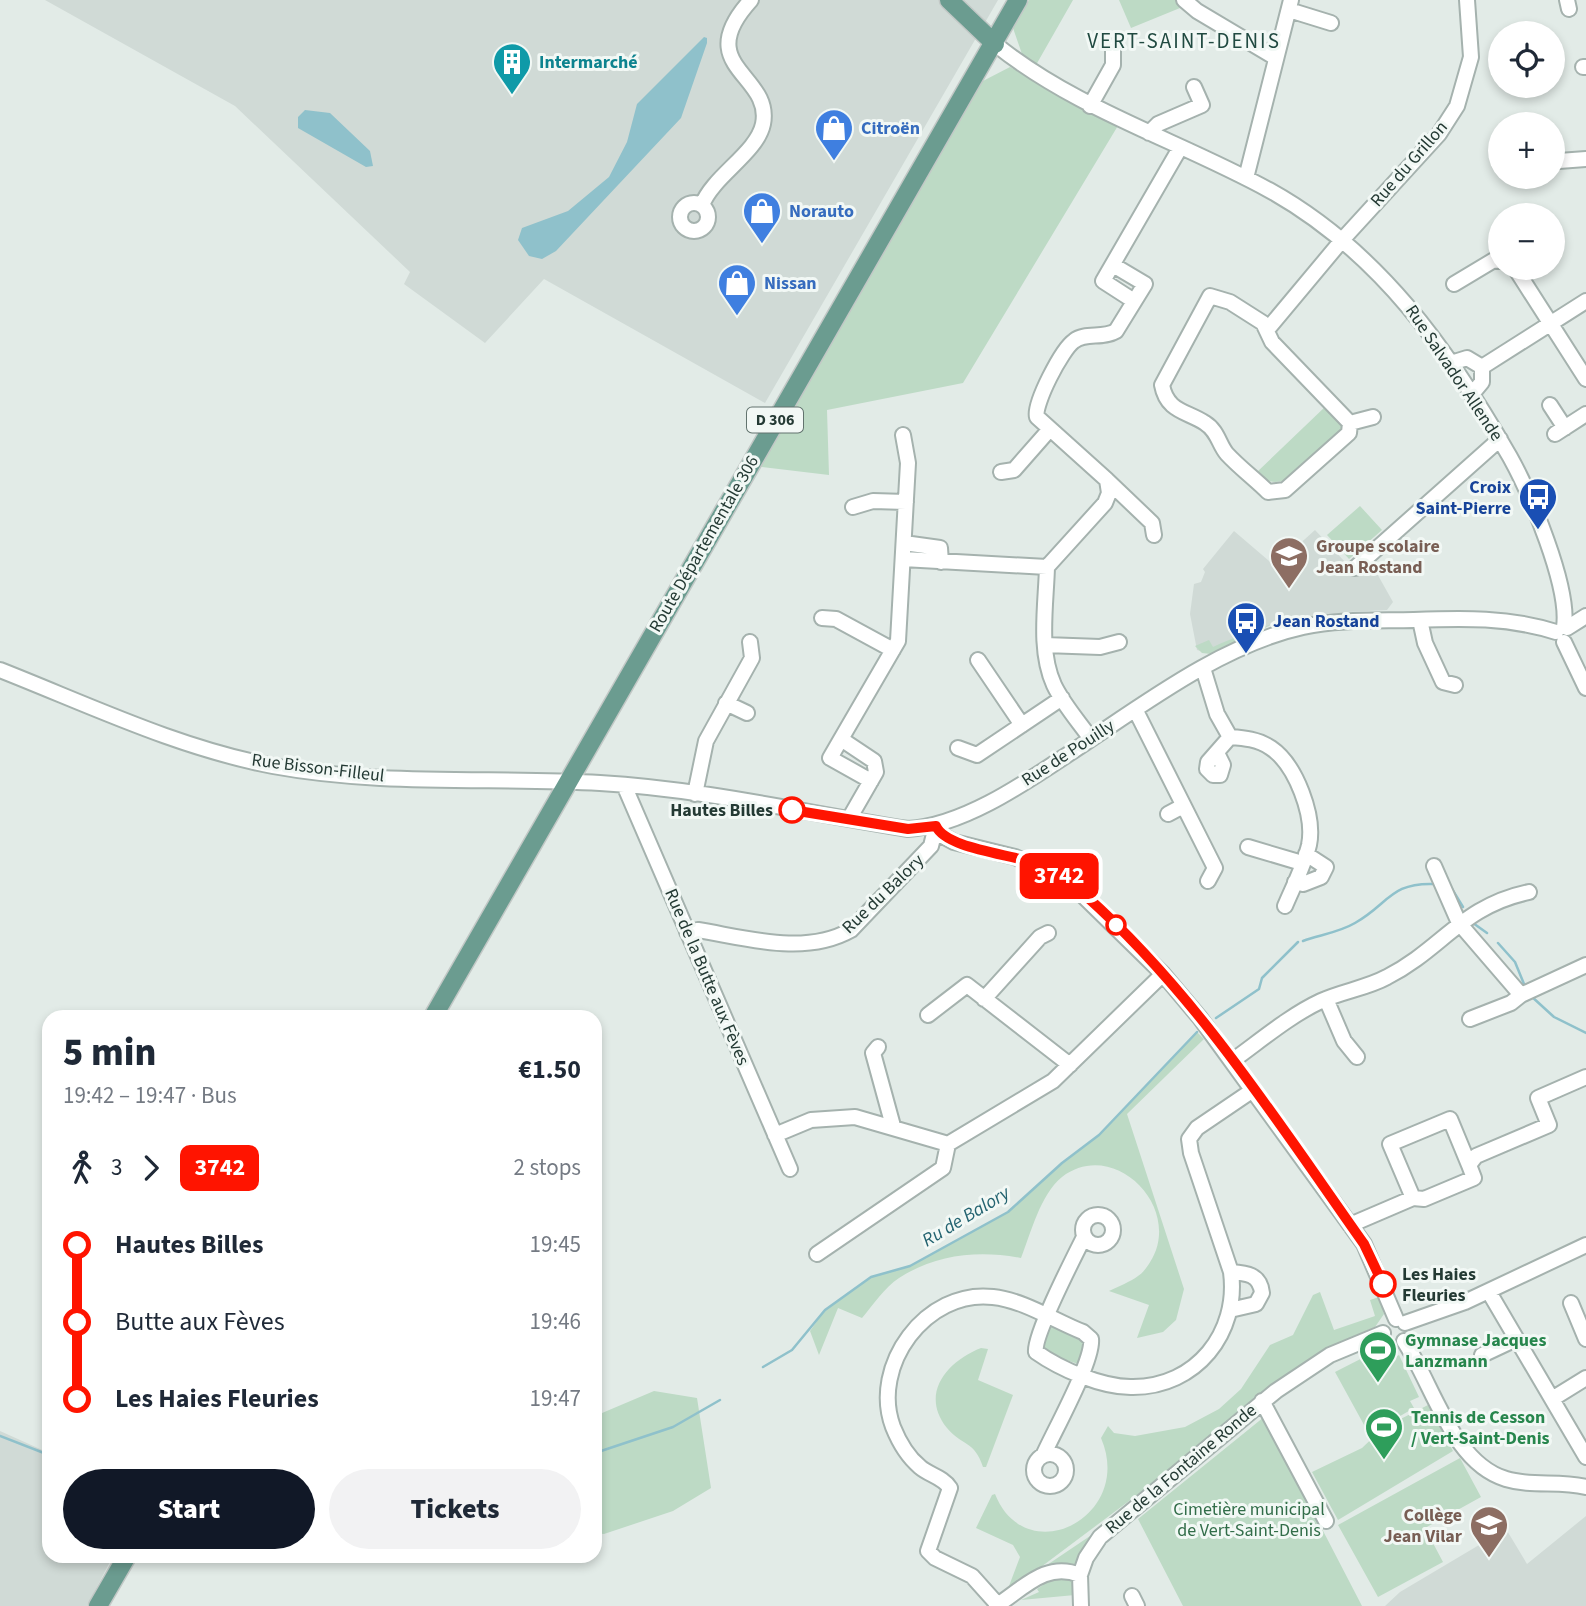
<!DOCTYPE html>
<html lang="en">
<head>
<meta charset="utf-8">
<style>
	body { margin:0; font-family:"Source Sans 3",sans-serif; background:#f2f2f3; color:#1f2937; height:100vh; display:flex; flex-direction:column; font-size:26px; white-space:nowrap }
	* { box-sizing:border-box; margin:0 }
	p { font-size:23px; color:#747a83 }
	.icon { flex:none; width:38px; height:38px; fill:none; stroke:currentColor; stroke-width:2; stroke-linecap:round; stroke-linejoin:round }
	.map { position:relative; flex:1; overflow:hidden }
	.details { position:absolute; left:42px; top:1010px; width:560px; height:553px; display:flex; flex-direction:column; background:#fff; border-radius:21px; box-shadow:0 4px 10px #0003 }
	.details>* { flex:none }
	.badge { padding:0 14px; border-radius:10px; font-size:24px; line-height:46px }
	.tools { position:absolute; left:1488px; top:21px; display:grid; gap:14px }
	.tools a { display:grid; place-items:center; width:77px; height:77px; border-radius:50%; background:#fff; box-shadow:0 4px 10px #0003; font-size:35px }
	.map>.badge { position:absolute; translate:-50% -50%; box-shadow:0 0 0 4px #fff }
	.legs { display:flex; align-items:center; gap:10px; height:77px; padding:0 21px; font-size:23px }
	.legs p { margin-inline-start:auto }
	.headline { display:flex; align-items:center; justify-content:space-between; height:119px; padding:0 21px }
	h1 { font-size:38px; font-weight:800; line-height:52px }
	.primary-button { display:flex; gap:14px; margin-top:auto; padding:14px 21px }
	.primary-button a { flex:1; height:80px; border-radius:42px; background:#111827; color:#fff; font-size:28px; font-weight:800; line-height:80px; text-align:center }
	.primary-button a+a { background:#f2f2f3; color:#1f2937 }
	ul { padding:0 21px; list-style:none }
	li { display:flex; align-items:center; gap:24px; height:77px; font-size:26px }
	li i { display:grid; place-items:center; width:10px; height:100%; margin:0 9px; background:currentColor }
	li i::after { content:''; width:18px; height:18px; margin:-9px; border:5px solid; border-radius:50%; background:#fff }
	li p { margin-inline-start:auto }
	li:first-child i { background:linear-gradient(#0000 50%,currentColor 0) }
	li:last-child i { background:linear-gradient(currentColor 50%,#0000 0) }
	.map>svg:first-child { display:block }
</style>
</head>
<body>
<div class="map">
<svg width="1586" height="1606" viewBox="0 0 1586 1606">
	<rect width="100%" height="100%" fill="#e2ebe7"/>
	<path fill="#d0dad6" d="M45,0H998L765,403L544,279L485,343L404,284L410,272L235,106Z
		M1315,530L1346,563L1350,573L1358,568L1366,576L1375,570L1393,602L1387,610L1347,612L1342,615L1290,622L1288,617L1211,654L1197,650L1190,614L1194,584L1201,582L1205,572L1203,569L1234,531L1275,566Z
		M0,1431L49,1453V1556H113L87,1606H0Z
		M1586,1516V1606H1385L1400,1592L1506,1529L1527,1564Z"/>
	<path fill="#bddac5" d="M1029,0H1073L1036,65L1022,54L1013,28Z
		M1119,0H1177L1180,8L1131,28Z
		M1010,67L1119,124L963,383L827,410L829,475L754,466L981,82Z
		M1327,405L1344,427L1339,436C1319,453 1281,503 1257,472Z
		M1360,506L1382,530L1349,559L1327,535Z
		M1274,623L1211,654L1202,653L1195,646L1209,640L1213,647C1234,637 1253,632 1274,623Z
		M1197,1032L1204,1039L1127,1114L1184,1289L1176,1320L1163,1332L1137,1338L1149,1305L1109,1291C1119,1286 1130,1282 1138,1276C1146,1271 1153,1258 1156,1250C1174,1198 1110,1140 1062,1177C1040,1195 1031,1233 1021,1258C979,1250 936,1254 899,1278C885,1287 873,1305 862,1318L838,1308L819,1355L810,1331L825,1310L871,1277L910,1266L1008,1212L1062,1163L1099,1135Z
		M1320,1292L1334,1330L1375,1316L1370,1300L1379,1297L1384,1314L1375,1327L1345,1340L1275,1382L1161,1477L1021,1582L1009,1586L1020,1557L1013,1545L976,1528L992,1495L995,1494C1026,1572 1135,1517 1101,1438L1108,1426L1114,1433L1135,1436L1185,1427L1219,1409L1241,1389L1270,1345L1293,1335L1313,1295Z
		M1050,1324L1082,1337L1086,1348L1078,1364L1046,1353L1040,1342Z
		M981,1348L988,1349L978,1380L1013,1395L986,1467H983C974,1440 963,1447 947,1428C919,1393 948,1361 981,1348Z
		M1382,1348L1388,1360L1399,1355L1419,1397L1410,1401L1414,1408L1369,1434L1335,1372Z
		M654,1391L697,1398L711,1488L673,1511L604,1534L595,1533V1416Z
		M1428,1405L1453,1451L1338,1520L1312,1472L1362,1448L1383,1428Z
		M1264,1417L1362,1606H1183L1138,1519Z
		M1460,1458L1481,1497L1425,1528L1443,1562L1378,1597L1338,1525Z
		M1096,1532L1076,1564L1047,1565Z
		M1052,1575L1073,1578L1075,1595L1021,1600L1039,1592L1037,1589L1043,1585V1581Z"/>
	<path fill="#8fc1cb" d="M704,37L707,38V43L681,118L556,251L542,259L529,256L518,240L522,228L568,211L609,177L627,142L637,104Z
		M305,110L330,113L370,151L373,166L366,167L298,128V117Z"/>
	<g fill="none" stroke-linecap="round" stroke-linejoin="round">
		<path stroke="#8fc1cb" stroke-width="2.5" d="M1452,889L1463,907
			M1473,923L1487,933
			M1303,941C1320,935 1340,932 1355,923C1389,904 1390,882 1435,884
			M1498,943L1515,962L1524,984
			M1531,996L1554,1017L1586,1033
			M1216,1018L1259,989L1262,978L1298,942
			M763,1367L792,1350L825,1310L871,1277L910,1266L1008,1212L1062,1163L1099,1135L1197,1032
			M0,1436L49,1455
			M595,1453L673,1427L720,1400"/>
		<defs>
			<path id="minor" d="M1184,0L1197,11L1276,58
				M1567,0L1569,9
				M1289,10L1331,23
				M995,44C1077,110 1178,140 1269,190C1379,251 1449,351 1510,457C1530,493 1570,587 1564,627
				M1583,67H1586
				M1090,106L1113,65V47
				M1149,133L1158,124L1202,105L1194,87
				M1559,161L1586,159
				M1246,178L1291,0
				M680 217a14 14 0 1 1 28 0a14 14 0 1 1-28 0Z
				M702,205C713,176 757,153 763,124C773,74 690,67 751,0
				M1515,268L1586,379
				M1454,284L1494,260L1500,261
				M1210,296L1230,302L1263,323L1272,342L1350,423L1349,433L1285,490L1268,492C1255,479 1240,468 1227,454C1219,445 1218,431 1205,423C1187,411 1167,412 1162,385Z
				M1134,301L1103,281L1180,148
				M1267,330L1343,239L1439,134L1457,106L1471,57L1467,0
				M1451,363L1467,358L1482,367V382L1472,394
				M1482,367L1586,301
				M1550,405L1565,428
				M1350,423L1373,417
				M1555,434L1586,414
				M1001,472L1014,470L1050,429
				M1107,480L1152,523L1154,535
				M853,507L873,501L906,502
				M904,543L940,548L941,562
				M903,559L1047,567C1046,605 1038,650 1054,685C1063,704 1079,722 1091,739
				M1047,567L1105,503L1109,493L1107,480L1037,417C1033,405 1062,349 1074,341C1085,332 1103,339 1116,331L1145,284L1113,265
				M1355,568L1500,439
				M822,618L836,619L893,650
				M1420,620L1425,643L1443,682L1455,685
				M1567,628L1586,616
				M1564,642L1586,688
				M1045,645L1100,647L1119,642
				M978,660L1022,725
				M1203,668L1217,714L1230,737C1244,738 1258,739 1271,748C1296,765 1315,816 1309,845C1304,866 1293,887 1285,906
				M0,670C89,705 178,748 273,766C381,786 492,777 600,783C703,789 806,813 908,829C963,826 1025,783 1070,753C1140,707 1220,645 1303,627C1339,619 1377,621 1414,620C1463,618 1509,617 1556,632
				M726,703L747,713
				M1136,711L1215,868L1208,881
				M841,739L830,758L871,781
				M958,748L977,755L1062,698
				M1217,753L1223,765L1220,775H1213L1207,769L1208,762L1230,737
				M624,785L790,1169
				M695,794L706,741L752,658L750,642
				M1168,814L1183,806
				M849,819L876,772L874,761L841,739L898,641L908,463L903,435
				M936,826L941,835L954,842L1015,857L1069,882L1163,974L1200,1018L1364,1244L1396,1319
				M1248,847L1302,863
				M1434,866L1459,923L1521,995L1511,1003L1470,1019
				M1295,882L1303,884L1321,877L1326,867L1306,854
				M687,932L698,930C747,938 805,956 851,930L931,846L936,826
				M1521,995L1586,965
				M984,999L1040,937L1048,933
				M1326,999L1344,1041L1357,1057
				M928,1015L967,985L1070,1065
				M878,1047L873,1053L893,1126
				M1232,1061C1260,1041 1289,1016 1321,1001C1343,991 1367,988 1387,977C1442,949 1462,906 1529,892
				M775,1135L811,1120L855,1117L948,1144L1053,1081L1163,974
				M1413,1198L1390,1144L1450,1119L1469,1165
				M1083 1230a15 15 0 1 1 30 0a15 15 0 1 1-30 0Z
				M1350,1225L1413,1198L1424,1199L1474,1178L1469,1165L1476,1156L1549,1125L1538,1098L1586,1077
				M1084,1237C1075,1255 1033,1337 1036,1352C1060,1369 1103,1388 1133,1387C1196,1387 1239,1333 1231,1272L1191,1153L1189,1139L1197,1128L1253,1090
				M817,1254L943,1168L948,1144
				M1489,1292L1586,1457
				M1571,1303L1586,1339
				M1230,1310L1256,1304L1262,1293C1260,1274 1246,1273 1231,1272
				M1405,1323L1465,1302L1586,1245
				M1404,1341C1433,1384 1452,1463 1506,1479C1532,1487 1560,1480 1586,1487
				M1482,1355L1516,1339
				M1552,1399L1586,1378
				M1262,1401L1326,1521
				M1034 1470a16 16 0 1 1 32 0a16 16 0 1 1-32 0Z
				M1080,1575L1081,1606
				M1132,1596L1137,1606
				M998,1605L972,1576L935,1558L928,1551L950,1488C943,1477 929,1475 920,1467C908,1457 899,1442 893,1427C870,1366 926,1289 993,1297C1023,1300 1055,1321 1083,1332L1091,1339C1094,1360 1053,1433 1043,1456
				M996,1606C1024,1588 1046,1561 1080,1575L1086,1558L1100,1537L1276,1391L1330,1355L1383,1333"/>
			<path id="major" d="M949,0L995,44
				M433,1017L1018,0
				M98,1606L127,1556"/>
		</defs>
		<use href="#minor" stroke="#a5b2ae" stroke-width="18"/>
		<use href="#major" stroke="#c2c8c6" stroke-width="21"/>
		<use href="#minor" stroke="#fff" stroke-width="14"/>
		<use href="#major" stroke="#6b9c90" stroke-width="18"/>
	</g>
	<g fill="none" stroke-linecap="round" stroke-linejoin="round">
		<defs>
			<path id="line-1" d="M792,810L908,829L936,826C946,849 1012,854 1037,864C1055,872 1072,883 1086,896C1197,995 1279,1124 1364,1244L1383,1284"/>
		</defs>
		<use href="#line-1" stroke="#fff" stroke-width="16"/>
		<use href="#line-1" stroke="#ff1400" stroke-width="10"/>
	</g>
	<defs>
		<symbol id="building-pin" viewBox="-11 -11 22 30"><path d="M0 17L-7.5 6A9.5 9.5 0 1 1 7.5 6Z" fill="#0f9aa8" stroke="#f2f8f5"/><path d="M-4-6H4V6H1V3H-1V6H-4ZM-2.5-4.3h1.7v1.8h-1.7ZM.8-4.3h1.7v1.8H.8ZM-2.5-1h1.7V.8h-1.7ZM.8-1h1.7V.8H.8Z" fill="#fff"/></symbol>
		<symbol id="shop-pin" viewBox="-11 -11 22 30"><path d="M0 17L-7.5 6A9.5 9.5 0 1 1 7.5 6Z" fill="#3f7fe0" stroke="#f2f8f5"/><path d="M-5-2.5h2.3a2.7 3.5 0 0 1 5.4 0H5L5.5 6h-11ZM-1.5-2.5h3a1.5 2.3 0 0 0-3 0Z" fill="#fff"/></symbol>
		<symbol id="bus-pin" viewBox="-11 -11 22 30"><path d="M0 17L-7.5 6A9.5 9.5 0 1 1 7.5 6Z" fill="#1a4fb4" stroke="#f2f8f5"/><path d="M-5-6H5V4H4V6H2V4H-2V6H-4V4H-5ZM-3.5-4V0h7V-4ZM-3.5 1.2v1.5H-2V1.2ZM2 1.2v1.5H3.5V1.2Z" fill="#fff"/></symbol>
		<symbol id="school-pin" viewBox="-11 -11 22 30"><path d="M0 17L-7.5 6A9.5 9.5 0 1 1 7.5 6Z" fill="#8d6e63" stroke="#f2f8f5"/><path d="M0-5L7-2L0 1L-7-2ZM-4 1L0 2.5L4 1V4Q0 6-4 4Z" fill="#fff"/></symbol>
		<symbol id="stadium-pin" viewBox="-11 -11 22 30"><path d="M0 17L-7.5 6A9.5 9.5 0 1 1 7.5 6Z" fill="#2e9e5b" stroke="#f2f8f5"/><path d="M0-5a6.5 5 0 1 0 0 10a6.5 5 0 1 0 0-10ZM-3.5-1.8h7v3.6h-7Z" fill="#fff"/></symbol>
	</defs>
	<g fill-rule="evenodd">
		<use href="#building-pin" x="490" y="40" width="44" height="60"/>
		<use href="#shop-pin" x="812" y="106" width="44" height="60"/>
		<use href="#shop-pin" x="740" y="189" width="44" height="60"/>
		<use href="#shop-pin" x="715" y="261" width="44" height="60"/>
		<use href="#bus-pin" x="1516" y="475" width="44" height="60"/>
		<use href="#school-pin" x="1267" y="534" width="44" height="60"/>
		<use href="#bus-pin" x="1224" y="599" width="44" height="60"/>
		<use href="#stadium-pin" x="1356" y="1328" width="44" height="60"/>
		<use href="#stadium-pin" x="1362" y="1405" width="44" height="60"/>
		<use href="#school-pin" x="1467" y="1503" width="44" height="60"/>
	</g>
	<g fill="#fff" stroke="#ff1400" stroke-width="3.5">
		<circle cx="792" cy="810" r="12"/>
		<circle cx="1116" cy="925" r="9"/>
		<circle cx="1383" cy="1284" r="12"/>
	</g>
	<g text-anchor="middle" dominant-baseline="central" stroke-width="6" stroke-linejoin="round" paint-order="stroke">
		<rect fill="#f2f8f5" stroke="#62736e" stroke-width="2" x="747" y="407.5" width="56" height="25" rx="5"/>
		<g font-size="16" font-weight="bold" fill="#243a34">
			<text x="775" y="420">D 306</text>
		</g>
		<g font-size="18" font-weight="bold" fill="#0d838f" stroke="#f2f8f5" text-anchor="start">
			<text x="539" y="62">Intermarché</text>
		</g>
		<g font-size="18" font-weight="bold" fill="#366cbe" stroke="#f2f8f5" text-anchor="start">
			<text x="861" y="128">Citroën</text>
			<text x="789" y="211">Norauto</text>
			<text x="764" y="283">Nissan</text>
		</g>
		<g font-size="18" fill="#243a34" stroke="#f2f8f5">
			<text transform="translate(1409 164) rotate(-49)">Rue du Grillon</text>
			<text transform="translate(1454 373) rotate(56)">Rue Salvador Allende</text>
			<text transform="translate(704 544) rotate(-60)">Route Départementale 306</text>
			<text transform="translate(1068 753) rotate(-33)">Rue de Pouilly</text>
			<text transform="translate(318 768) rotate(7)">Rue Bisson-Filleul</text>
			<text transform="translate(883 894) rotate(-44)">Rue du Balory</text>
			<text transform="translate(707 977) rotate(67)">Rue de la Butte aux Fèves</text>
			<text transform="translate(1181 1469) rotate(-40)">Rue de la Fontaine Ronde</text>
		</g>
		<g font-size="18" font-weight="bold" fill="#164399" stroke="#f2f8f5" text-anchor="end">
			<text x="1511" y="487">Croix<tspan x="1511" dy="21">Saint-Pierre</tspan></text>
			<text x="1273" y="621" text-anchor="start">Jean Rostand</text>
		</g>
		<g font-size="18" font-weight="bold" fill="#785e54" stroke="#f2f8f5" text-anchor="start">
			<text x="1316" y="546">Groupe scolaire<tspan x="1316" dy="21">Jean Rostand</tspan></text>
			<text x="1462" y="1515" text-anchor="end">Collège<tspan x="1462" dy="21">Jean Vilar</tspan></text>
		</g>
		<g font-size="18" font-weight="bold" fill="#243a34" stroke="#f2f8f5" text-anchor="end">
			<text x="773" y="810">Hautes Billes</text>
			<text x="1402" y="1274" text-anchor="start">Les Haies<tspan x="1402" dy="21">Fleuries</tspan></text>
		</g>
		<g font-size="18" font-weight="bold" fill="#27864d" stroke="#f2f8f5" text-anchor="start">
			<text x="1405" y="1340">Gymnase Jacques<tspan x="1405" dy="21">Lanzmann</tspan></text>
			<text x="1411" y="1417">Tennis de Cesson<tspan x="1411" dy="21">/ Vert-Saint-Denis</tspan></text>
		</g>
		<g font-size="18" fill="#326d49" stroke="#f2f8f5">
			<text x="1249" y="1509">Cimetière municipal<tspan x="1249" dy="21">de Vert-Saint-Denis</tspan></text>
		</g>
		<g font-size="19" font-style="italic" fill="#236370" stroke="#f2f8f5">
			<text transform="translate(966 1217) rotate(-31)">Ru de Balory</text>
		</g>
		<g font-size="21" letter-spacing="2" fill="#214a41" stroke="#f2f8f5">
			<text x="1184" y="41">VERT-SAINT-DENIS</text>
		</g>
	</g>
</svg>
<div class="tools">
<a><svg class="icon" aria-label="locate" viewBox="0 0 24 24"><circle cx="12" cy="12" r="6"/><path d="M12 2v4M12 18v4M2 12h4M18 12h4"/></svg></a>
<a>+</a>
<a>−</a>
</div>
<b class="badge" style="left:1059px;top:876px;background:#ff1400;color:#fff">3742</b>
<section class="details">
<div class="headline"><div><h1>5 min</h1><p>19:42 – 19:47 · Bus</p></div><b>€1.50</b></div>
<div class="legs"><svg class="icon" aria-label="walk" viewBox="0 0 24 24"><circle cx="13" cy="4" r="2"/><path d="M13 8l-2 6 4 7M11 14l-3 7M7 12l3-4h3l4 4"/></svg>3<svg class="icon" aria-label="forward" viewBox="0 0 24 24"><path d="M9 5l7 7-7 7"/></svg><b class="badge" style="background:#ff1400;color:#fff">3742</b><p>2 stops</p></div>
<ul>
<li><i style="color:#ff1400"></i><b>Hautes Billes</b><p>19:45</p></li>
<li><i style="color:#ff1400"></i><span>Butte aux Fèves</span><p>19:46</p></li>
<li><i style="color:#ff1400"></i><b>Les Haies Fleuries</b><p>19:47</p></li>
</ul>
<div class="primary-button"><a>Start</a><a>Tickets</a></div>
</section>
</div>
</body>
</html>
